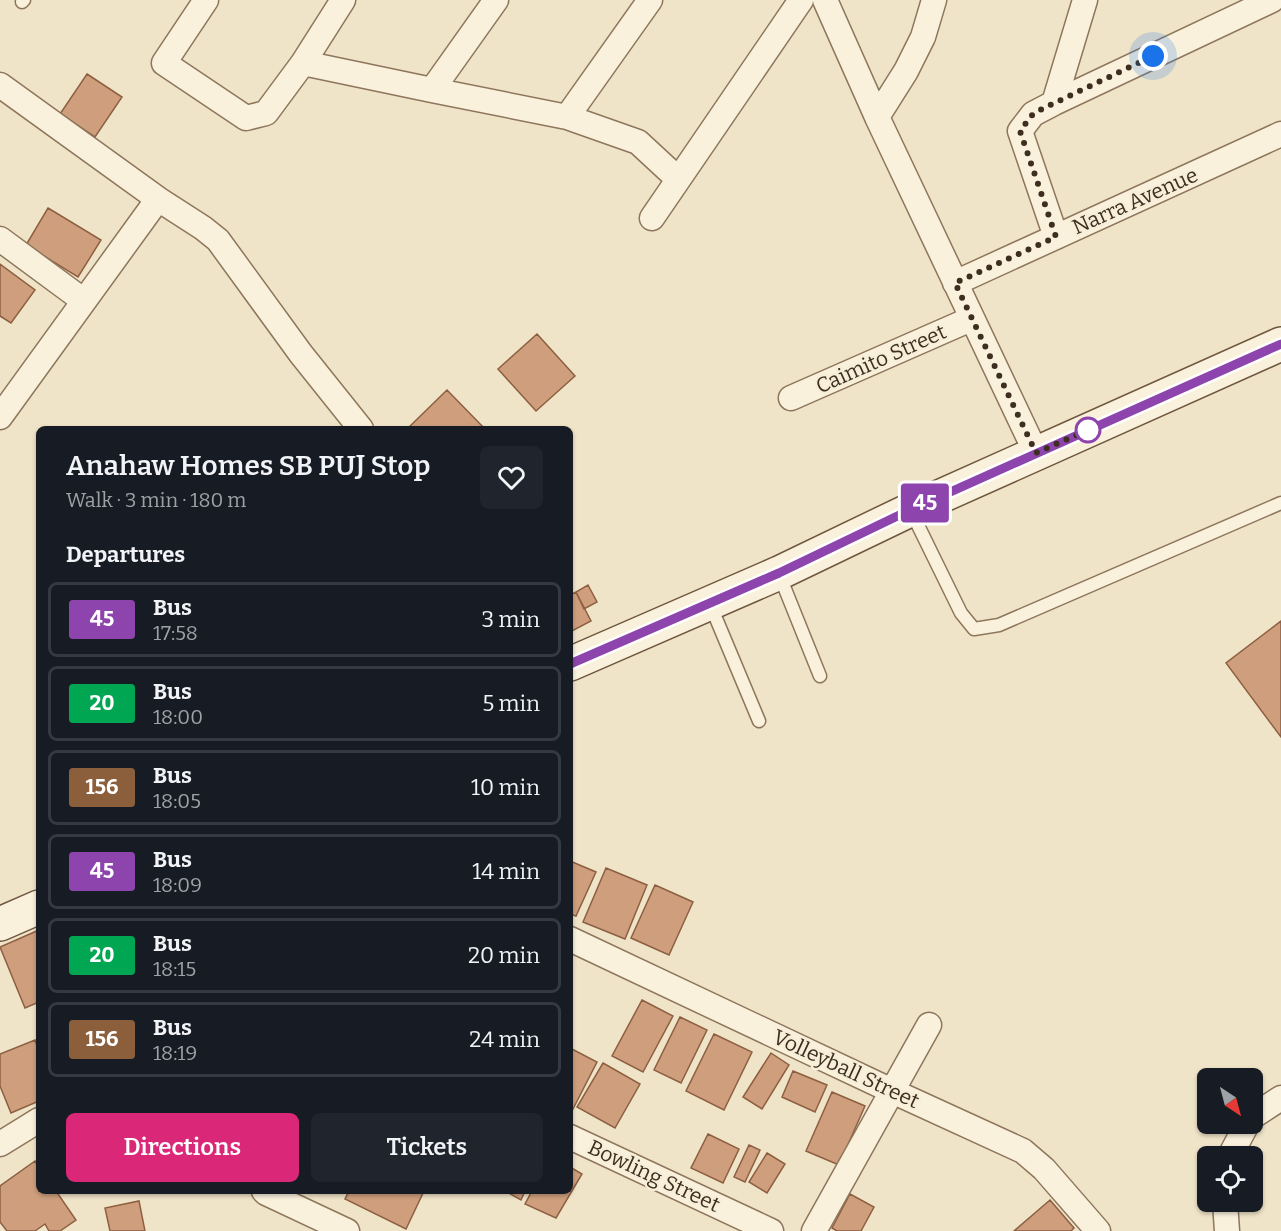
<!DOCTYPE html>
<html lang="en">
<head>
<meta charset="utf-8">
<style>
	body { margin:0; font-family:Bitter,serif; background:#20242c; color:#f1f3f6; height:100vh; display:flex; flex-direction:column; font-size:22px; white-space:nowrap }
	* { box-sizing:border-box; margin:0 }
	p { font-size:20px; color:#9ea1a6 }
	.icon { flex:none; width:33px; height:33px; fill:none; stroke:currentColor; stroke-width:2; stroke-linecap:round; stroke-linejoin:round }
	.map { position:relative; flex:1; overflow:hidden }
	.details { position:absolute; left:36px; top:426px; width:537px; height:768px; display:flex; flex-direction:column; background:#171b24; border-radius:9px; box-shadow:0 2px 4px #0004 }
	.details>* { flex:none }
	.badge { padding:0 12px; border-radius:4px; font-size:21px; line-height:39px }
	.needle { width:39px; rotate:144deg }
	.controls { position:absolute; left:1197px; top:1068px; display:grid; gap:12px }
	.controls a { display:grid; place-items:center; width:66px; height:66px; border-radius:9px; background:#171b24; box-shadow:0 2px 4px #0004; font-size:30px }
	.you { position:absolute; width:30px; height:30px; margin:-15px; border:4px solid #fff; border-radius:50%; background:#1a73e8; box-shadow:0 0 0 9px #1a73e833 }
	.map>.badge { position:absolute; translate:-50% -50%; box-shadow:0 0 0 3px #fff }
	h2 { padding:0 30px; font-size:22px; line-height:54px }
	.round { display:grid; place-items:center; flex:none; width:63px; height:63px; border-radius:9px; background:#20242c }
	.summary { display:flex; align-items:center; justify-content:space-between; height:102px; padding:0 30px }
	h1 { font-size:28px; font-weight:600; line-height:45px }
	.action { display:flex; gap:12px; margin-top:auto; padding:12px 30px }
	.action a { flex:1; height:69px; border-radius:9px; background:#db2777; color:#fff; font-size:24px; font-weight:600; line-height:69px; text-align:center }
	.action a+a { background:#20242c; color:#f1f3f6 }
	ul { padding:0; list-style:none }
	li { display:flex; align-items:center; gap:18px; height:75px; margin:0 12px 9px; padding:0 18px; border:3px solid #363941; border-radius:9px }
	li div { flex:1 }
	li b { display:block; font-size:22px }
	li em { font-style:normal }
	li .badge { min-width:66px; font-weight:700; text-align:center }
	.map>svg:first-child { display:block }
</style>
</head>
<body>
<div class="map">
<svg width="1281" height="1231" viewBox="0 0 1281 1231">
	<rect width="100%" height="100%" fill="#f0e4c8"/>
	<path fill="#cf9f7d" stroke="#8d5f41" stroke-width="1.5" d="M87,74L122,97L95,137L60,114Z
		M48,208L101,240L78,277L26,245Z
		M0,264L35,290L11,323L0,316Z
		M537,334L575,376L536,411L498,369Z
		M447,390L485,429H407Z
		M588,585L597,602L584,609L576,592Z
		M576,592L591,621L570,632V595Z
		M1281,621V737L1226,663Z
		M570,861L596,872L576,916L570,914Z
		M606,868L647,885L625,939L583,922Z
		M655,885L693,902L669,955L631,938Z
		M39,930V1002L25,1008L0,947Z
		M642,1000L673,1016L643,1072L612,1056Z
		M680,1017L707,1030L681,1083L654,1070Z
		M714,1034L752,1052L724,1110L686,1091Z
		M35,1040L39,1051V1101L11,1113L0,1086V1054Z
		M570,1048L597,1062L573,1109L570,1107Z
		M771,1053L789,1065L762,1109L743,1097Z
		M603,1063L640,1084L615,1128L577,1107Z
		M793,1071L827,1085L815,1112L782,1097Z
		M832,1092L865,1106L839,1165L806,1151Z
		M708,1134L739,1149L723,1183L691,1168Z
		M749,1145L760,1150L745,1182L734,1177Z
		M767,1153L785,1164L767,1193L749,1182Z
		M35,1161L39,1167V1191H56L76,1220L60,1231H49L45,1224L35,1231H7L0,1222V1186Z
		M570,1167L582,1174L556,1218L525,1204L532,1191H570Z
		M349,1191H424L406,1229L345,1199Z
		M505,1191H525L521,1200Z
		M850,1194L874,1207L861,1231H837L832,1228Z
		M1050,1200L1074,1228L1071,1231H1014Z
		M139,1201L145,1231H110L105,1208Z"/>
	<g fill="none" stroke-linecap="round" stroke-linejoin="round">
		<defs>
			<path id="lane" d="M22,2L24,0
				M911,511L961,613L974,629L999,625L1281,503
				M779,574L820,676
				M710,604L759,721"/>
			<path id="street" d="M206,0L164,63L246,118L266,113L303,63L343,0
				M825,0L877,117L1036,453
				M303,63L432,90L567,117L638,142L678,179
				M0,85L158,199L203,228L218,240L301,354L361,429
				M432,90L496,0
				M1054,103L1085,0
				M567,117L650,0
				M877,117L906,71L923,37L934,0
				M652,218L801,0
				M1056,237L1020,131L1033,114L1054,103L1272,0
				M0,239L84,301
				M955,283L1281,134
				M791,398L971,319
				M0,417L158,199
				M570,939L892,1091L1023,1151L1044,1169L1098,1231
				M1252,1117L1281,1098
				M570,1137L771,1231
				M0,1144L39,1120
				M1230,1156L1247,1124
				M264,1191L266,1193L347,1231
				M1225,1202L1227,1231
				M814,1231L929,1025"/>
			<path id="secondary" d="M570,664L779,573L910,510L1281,344
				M0,924L39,907"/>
		</defs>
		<use href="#lane" stroke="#8d765c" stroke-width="15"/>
		<use href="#street" stroke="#8d765c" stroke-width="27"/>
		<use href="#secondary" stroke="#6f573f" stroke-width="36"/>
		<use href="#lane" stroke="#faf1dc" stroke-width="12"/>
		<use href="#street" stroke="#faf1dc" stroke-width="24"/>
		<use href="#secondary" stroke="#faf1dc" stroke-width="33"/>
	</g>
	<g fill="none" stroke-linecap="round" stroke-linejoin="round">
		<defs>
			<path id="line" d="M570,664L779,573L910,510L1281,344"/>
		</defs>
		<use href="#line" stroke="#fff" stroke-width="14"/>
		<use href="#line" stroke="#8e44ad" stroke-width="9"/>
		<path stroke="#3d2e20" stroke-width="6" stroke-dasharray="0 10.8" d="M1088,430L1097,426L1036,453L955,283L1056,237L1020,131L1033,114L1044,108L1153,56"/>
	</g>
	<circle fill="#fff" stroke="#8e44ad" stroke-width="3" cx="1088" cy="430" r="12"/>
	<g text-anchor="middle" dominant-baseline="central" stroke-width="5" stroke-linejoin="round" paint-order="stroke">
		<g font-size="21" fill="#3d2e20" stroke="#f7eed8">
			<text transform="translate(1135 201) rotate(-24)">Narra Avenue</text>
			<text transform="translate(881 359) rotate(-24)">Caimito Street</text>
			<text transform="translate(846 1069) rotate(25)">Volleyball Street</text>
			<text transform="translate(654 1176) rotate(25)">Bowling Street</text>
		</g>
	</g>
</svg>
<div class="controls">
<a><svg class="needle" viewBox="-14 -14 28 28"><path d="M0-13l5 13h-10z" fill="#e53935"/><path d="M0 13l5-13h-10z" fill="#9ea1a6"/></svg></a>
<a><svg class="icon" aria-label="locate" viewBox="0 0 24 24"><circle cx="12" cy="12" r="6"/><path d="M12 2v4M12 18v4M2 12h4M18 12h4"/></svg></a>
</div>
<div class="you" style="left:1153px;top:56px"></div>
<b class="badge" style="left:925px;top:503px;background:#8e44ad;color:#fff">45</b>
<section class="details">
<div class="summary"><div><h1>Anahaw Homes SB PUJ Stop</h1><p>Walk · 3 min · 180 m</p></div><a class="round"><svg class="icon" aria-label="heart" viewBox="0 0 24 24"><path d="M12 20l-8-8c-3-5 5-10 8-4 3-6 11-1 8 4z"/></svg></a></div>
<h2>Departures</h2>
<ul>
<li><span class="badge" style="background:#8e44ad;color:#fff">45</span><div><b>Bus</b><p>17:58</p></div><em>3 min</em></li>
<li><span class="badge" style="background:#00a651;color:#fff">20</span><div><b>Bus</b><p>18:00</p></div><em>5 min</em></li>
<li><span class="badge" style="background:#8b5e3c;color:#fff">156</span><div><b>Bus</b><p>18:05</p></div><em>10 min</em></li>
<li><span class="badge" style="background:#8e44ad;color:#fff">45</span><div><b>Bus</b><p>18:09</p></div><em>14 min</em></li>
<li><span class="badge" style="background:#00a651;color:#fff">20</span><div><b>Bus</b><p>18:15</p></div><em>20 min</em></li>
<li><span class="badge" style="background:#8b5e3c;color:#fff">156</span><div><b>Bus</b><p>18:19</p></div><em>24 min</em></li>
</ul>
<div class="action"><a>Directions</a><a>Tickets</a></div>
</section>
</div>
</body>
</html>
